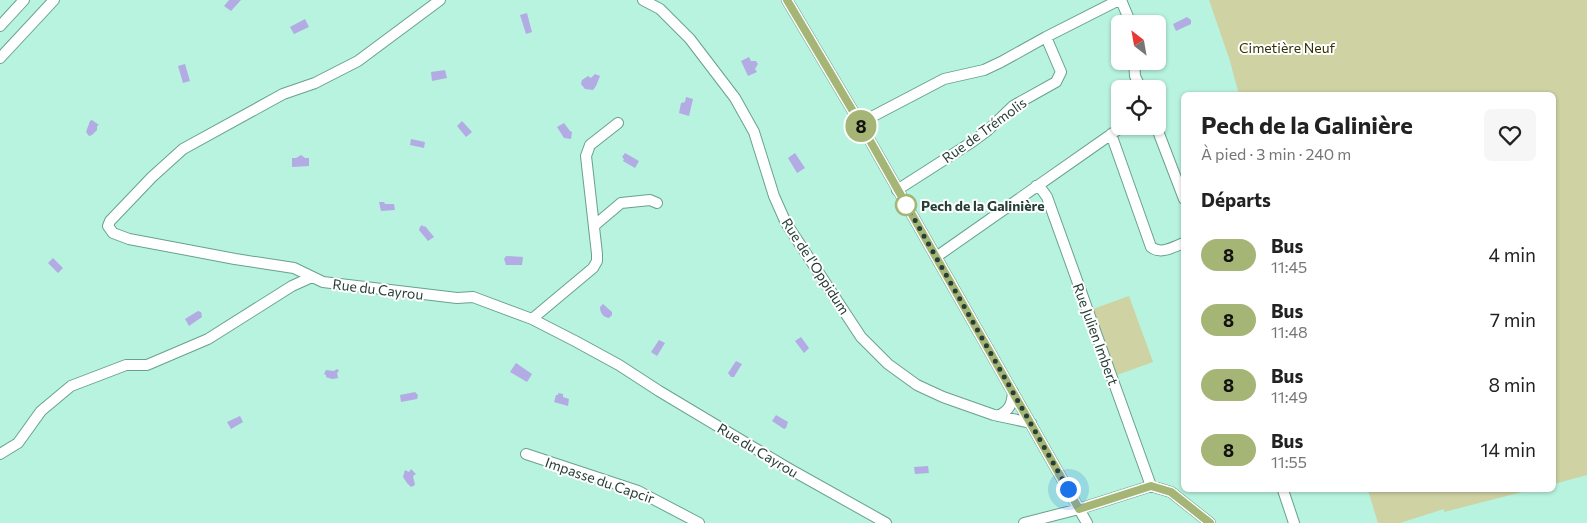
<!DOCTYPE html>
<html lang="fr">
<head>
<meta charset="utf-8">
<style>
	body { margin:0; font-family:Commissioner,sans-serif; background:#f6f6f6; color:#222; height:100vh; display:flex; flex-direction:column; font-size:19px; white-space:nowrap }
	* { box-sizing:border-box; margin:0 }
	p { font-size:16px; color:#767676 }
	.icon { flex:none; width:28px; height:28px; fill:none; stroke:currentColor; stroke-width:2; stroke-linecap:round; stroke-linejoin:round }
	.map { position:relative; flex:1; overflow:hidden }
	.details { position:absolute; left:1181px; top:92px; width:375px; height:400px; display:flex; flex-direction:column; background:#fff; border-radius:8px; box-shadow:0 1px 4px #0004 }
	.details>* { flex:none }
	.badge { padding:0 10px; border-radius:16px; font-size:18px; line-height:32px }
	.needle { width:32px; rotate:329deg }
	.tools { position:absolute; left:1111px; top:15px; display:grid; gap:10px }
	.tools a { display:grid; place-items:center; width:55px; height:55px; border-radius:8px; background:#fff; box-shadow:0 1px 4px #0004; font-size:25px }
	.you { position:absolute; width:25px; height:25px; margin:-12px; border:4px solid #fff; border-radius:50%; background:#1a73e8; box-shadow:0 0 0 8px #1a73e833 }
	.map>.badge { position:absolute; translate:-50% -50%; box-shadow:0 0 0 2px #fff }
	h2 { padding:0 20px; font-size:19px; line-height:45px }
	.round { display:grid; place-items:center; flex:none; width:52px; height:52px; border-radius:8px; background:#f6f6f6 }
	.headline { display:flex; align-items:center; justify-content:space-between; height:85px; padding:0 20px }
	h1 { font-size:24px; font-weight:700; line-height:38px }
	ul { padding:0; list-style:none }
	li { display:flex; align-items:center; gap:15px; height:65px; padding:0 20px }
	li div { flex:1 }
	li b { display:block; font-size:19px }
	li em { font-style:normal }
	li .badge { min-width:55px; font-weight:700; text-align:center }
	.map>svg:first-child { display:block }
</style>
</head>
<body>
<div class="map">
<svg width="1587" height="523" viewBox="0 0 1587 523">
	<rect width="100%" height="100%" fill="#b7f3de"/>
	<path fill="#cfd2a2" d="M1209,0H1587V475L1554,484V95H1239L1230,61Z
		M1129,296L1153,362L1117,375L1093,309Z
		M1368,490H1530L1444,512V509L1400,523H1378Z"/>
	<path fill="#b3abe4" d="M229,0H241L231,11L224,6Z
		M527,13L532,32L526,34L520,15Z
		M1187,17L1191,20V24L1176,31L1173,24Z
		M305,19L309,27L294,34L290,27Z
		M749,57L751,61H756L758,64L755,69L757,72L748,76L741,61Z
		M185,64L190,81L183,83L178,66Z
		M445,70L447,78L432,81L431,72Z
		M595,74L600,76L596,86L593,90L585,89L581,84L582,80L588,76L591,78Z
		M686,97L693,99L689,116L679,113L681,103L685,102Z
		M92,120L99,125L97,126V130L92,135L89,136L86,132L90,121Z
		M462,121L472,132L466,137L457,126Z
		M564,123L570,131L572,132L571,139L564,138L557,127Z
		M411,139L425,142L424,148L410,145Z
		M625,153L639,161L635,168L623,161L624,159L622,157Z
		M795,153L805,168L797,173L788,158Z
		M301,155L305,158H309V166L292,167V158H296Z
		M379,202H384L385,204H394L395,210L381,211Z
		M422,225L424,227L425,226L434,237L428,241L419,230L420,227Z
		M506,256L523,257L522,265H506L504,259Z
		M53,258L63,268L58,273L48,263Z
		M603,304L612,312V315L609,318C603,317 600,313 600,307Z
		M198,311L201,312L202,317L189,326L185,319Z
		M801,337L809,348L804,353L795,341Z
		M659,340L665,343L657,356L651,352Z
		M736,361L742,364L734,377H731L728,373Z
		M516,363L532,374L527,382L510,372Z
		M337,369L339,371L337,373L338,378L332,379L326,377V375L324,374L326,370L334,371Z
		M415,392L418,395L417,399L401,402L400,395Z
		M558,393L563,394V397L569,399L568,406L554,402L556,395H558Z
		M776,415L788,422L786,428L784,429L772,421Z
		M240,416L243,422L231,429L227,422Z
		M928,466L929,473L915,474L914,467Z
		M411,469L416,474L413,476L415,485L411,487L407,483L403,477L405,470L409,472Z"/>
	<g fill="none" stroke-linecap="round" stroke-linejoin="round">
		<defs>
			<path id="street" d="M440,0L358,61L315,83L283,94L183,149L152,177L110,221L108,226L113,233L129,239L235,259L294,268L323,282L457,298L473,297L532,319L575,341L619,365L659,391L786,467L886,523
				M643,0L660,9L690,39L735,98L754,132L774,196L786,223L861,337L888,364L917,385L943,397L994,415L1031,423
				M787,0L860,123L1087,523
				M1121,0L1131,24
				M0,26L24,0
				M0,58L54,0
				M1134,61L1135,76L1141,89
				M860,123L944,79L984,70L1001,62L1046,37L1119,0
				M1156,126L1184,199
				M1111,134L1151,247C1161,255 1173,247 1184,243
				M1036,186L1042,190L1047,197L1151,486
				M897,190L972,142L987,131L1013,106L1056,82L1061,72L1046,37
				M595,225L621,203L650,200L657,203
				M936,257L1123,126
				M532,319L593,268L597,261V254L586,156L590,145L618,123
				M998,416C1010,410 1012,404 1013,392
				M0,454L18,443L41,411L71,386L126,365H147L208,339L292,286L312,277
				M526,454L638,491L699,523
				M1151,486L1171,492L1210,523
				M1283,490L1294,523
				M1024,523L1079,509L1151,486"/>
		</defs>
		<use href="#street" stroke="#68a28e" stroke-width="12"/>
		<use href="#street" stroke="#fff" stroke-width="10"/>
	</g>
	<g fill="none" stroke-linecap="round" stroke-linejoin="round">
		<defs>
			<path id="line" d="M787,0L860,123L1079,509L1151,486L1171,492L1210,523"/>
		</defs>
		<use href="#line" stroke="#fff" stroke-width="11"/>
		<use href="#line" stroke="#a4b576" stroke-width="8"/>
		<path stroke="#263f36" stroke-width="5" stroke-dasharray="0 9" d="M906,205L904,201L1068,489"/>
	</g>
	<circle fill="#fff" stroke="#a4b576" stroke-width="2.5" cx="906" cy="205" r="10"/>
	<g text-anchor="middle" dominant-baseline="central" stroke-width="4" stroke-linejoin="round" paint-order="stroke">
		<g font-size="14" fill="#323301" stroke="#fff">
			<text x="1287" y="47">Cimetière Neuf</text>
		</g>
		<g font-size="14" fill="#263f36" stroke="#fff">
			<text transform="translate(984 130) rotate(-36)">Rue de Trémolis</text>
			<text transform="translate(816 266) rotate(57)">Rue de l'Oppidum</text>
			<text transform="translate(378 289) rotate(7)">Rue du Cayrou</text>
			<text transform="translate(1096 334) rotate(70)">Rue Julien Imbert</text>
			<text transform="translate(758 450) rotate(31)">Rue du Cayrou</text>
			<text transform="translate(600 480) rotate(19)">Impasse du Capcir</text>
		</g>
		<g font-size="14" font-weight="bold" fill="#263f36" stroke="#fff" text-anchor="start">
			<text x="921" y="205">Pech de la Galinière</text>
		</g>
	</g>
</svg>
<div class="tools">
<a><svg class="needle" viewBox="-14 -14 28 28"><path d="M0-13l5 13h-10z" fill="#e53935"/><path d="M0 13l5-13h-10z" fill="#767676"/></svg></a>
<a><svg class="icon" aria-label="locate" viewBox="0 0 24 24"><circle cx="12" cy="12" r="6"/><path d="M12 2v4M12 18v4M2 12h4M18 12h4"/></svg></a>
</div>
<div class="you" style="left:1068px;top:489px"></div>
<b class="badge" style="left:861px;top:126px;background:#a4b576;color:#111">8</b>
<section class="details">
<div class="headline"><div><h1>Pech de la Galinière</h1><p>À pied · 3 min · 240 m</p></div><a class="round"><svg class="icon" aria-label="heart" viewBox="0 0 24 24"><path d="M12 20l-8-8c-3-5 5-10 8-4 3-6 11-1 8 4z"/></svg></a></div>
<h2>Départs</h2>
<ul>
<li><span class="badge" style="background:#a4b576;color:#111">8</span><div><b>Bus</b><p>11:45</p></div><em>4 min</em></li>
<li><span class="badge" style="background:#a4b576;color:#111">8</span><div><b>Bus</b><p>11:48</p></div><em>7 min</em></li>
<li><span class="badge" style="background:#a4b576;color:#111">8</span><div><b>Bus</b><p>11:49</p></div><em>8 min</em></li>
<li><span class="badge" style="background:#a4b576;color:#111">8</span><div><b>Bus</b><p>11:55</p></div><em>14 min</em></li>
</ul>
</section>
</div>
</body>
</html>
